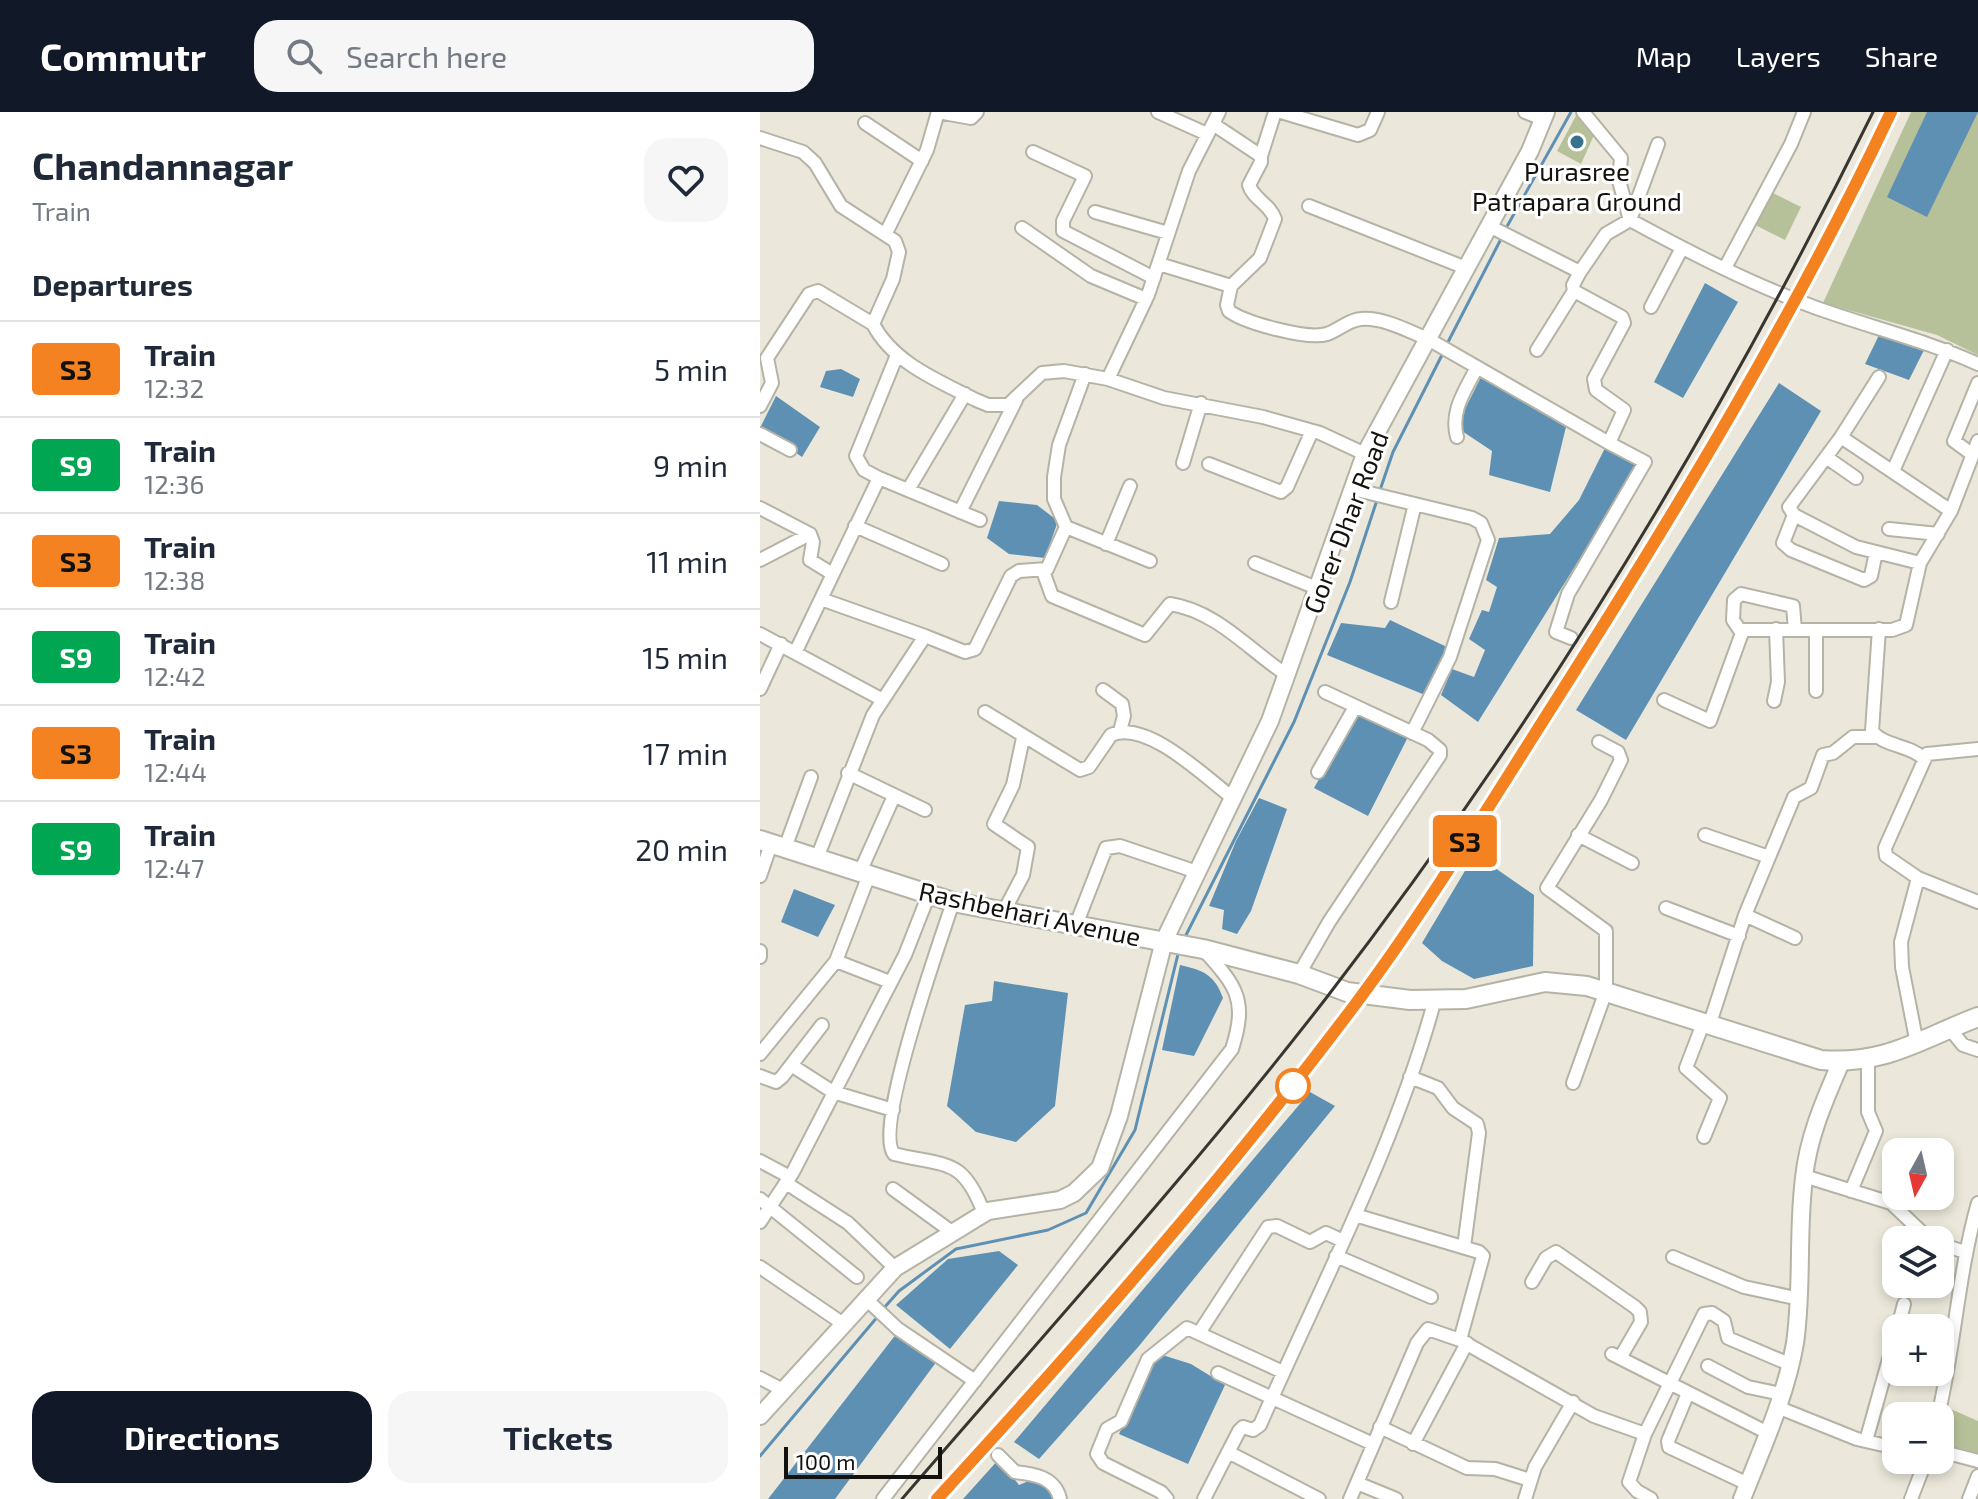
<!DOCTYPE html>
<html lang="en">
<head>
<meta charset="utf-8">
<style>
	body { margin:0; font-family:"Exo 2",sans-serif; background:#f6f6f7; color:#1f2937; height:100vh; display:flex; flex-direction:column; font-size:30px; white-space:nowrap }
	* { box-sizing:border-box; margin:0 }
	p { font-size:26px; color:#747a83 }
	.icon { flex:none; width:44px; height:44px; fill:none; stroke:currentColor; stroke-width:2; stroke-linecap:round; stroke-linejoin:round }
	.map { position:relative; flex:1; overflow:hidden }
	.panel { display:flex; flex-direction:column; background:#fff; width:760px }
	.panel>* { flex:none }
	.badge { padding:0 16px; border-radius:6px; font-size:28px; line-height:52px }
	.needle { width:52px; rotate:188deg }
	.controls { position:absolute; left:1122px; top:1026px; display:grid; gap:16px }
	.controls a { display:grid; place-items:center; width:72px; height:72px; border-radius:16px; background:#fff; box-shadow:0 4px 12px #0003; font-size:40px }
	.scale { position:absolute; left:24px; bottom:20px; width:158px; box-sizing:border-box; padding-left:8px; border:4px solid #13120e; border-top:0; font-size:22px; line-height:28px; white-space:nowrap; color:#13120e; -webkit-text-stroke:6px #fff; paint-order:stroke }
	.map>.badge { position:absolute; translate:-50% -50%; box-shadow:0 0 0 4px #fff }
	h2 { padding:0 32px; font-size:30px; line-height:72px }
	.round { display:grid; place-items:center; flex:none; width:84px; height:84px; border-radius:24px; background:#f6f6f7 }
	.headline { display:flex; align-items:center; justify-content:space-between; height:136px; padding:0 32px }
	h1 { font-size:38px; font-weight:700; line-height:60px }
	.primary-button { display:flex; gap:16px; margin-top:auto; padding:16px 32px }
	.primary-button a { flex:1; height:92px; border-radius:24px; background:#111827; color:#fff; font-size:32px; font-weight:700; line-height:92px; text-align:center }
	.primary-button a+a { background:#f6f6f7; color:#1f2937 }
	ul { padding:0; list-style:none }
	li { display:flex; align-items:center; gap:24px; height:96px; padding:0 32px; border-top:2px solid #e0e1e3 }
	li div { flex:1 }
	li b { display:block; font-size:30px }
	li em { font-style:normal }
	li .badge { min-width:88px; font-weight:700; text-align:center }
	header { display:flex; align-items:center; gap:48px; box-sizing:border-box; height:112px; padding:0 40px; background:#111827; color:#fff }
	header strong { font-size:38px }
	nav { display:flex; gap:44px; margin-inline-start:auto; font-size:28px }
	.search { width:560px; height:72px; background:#f6f6f7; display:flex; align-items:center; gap:20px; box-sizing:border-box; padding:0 28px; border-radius:24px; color:#747a83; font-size:30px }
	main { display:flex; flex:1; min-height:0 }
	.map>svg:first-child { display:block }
</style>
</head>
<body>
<header>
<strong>Commutr</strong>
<div class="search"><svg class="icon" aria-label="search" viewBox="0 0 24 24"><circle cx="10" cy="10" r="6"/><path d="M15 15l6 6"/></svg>Search here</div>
<nav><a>Map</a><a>Layers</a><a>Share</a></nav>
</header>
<main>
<section class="panel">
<div class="headline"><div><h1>Chandannagar</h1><p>Train</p></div><a class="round"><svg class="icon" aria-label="heart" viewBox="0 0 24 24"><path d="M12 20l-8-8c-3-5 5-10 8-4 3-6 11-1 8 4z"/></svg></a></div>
<h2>Departures</h2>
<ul>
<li><span class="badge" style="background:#f58220;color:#111">S3</span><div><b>Train</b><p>12:32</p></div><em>5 min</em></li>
<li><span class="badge" style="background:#00a651;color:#fff">S9</span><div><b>Train</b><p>12:36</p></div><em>9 min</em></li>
<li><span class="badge" style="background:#f58220;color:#111">S3</span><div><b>Train</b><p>12:38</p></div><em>11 min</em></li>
<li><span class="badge" style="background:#00a651;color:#fff">S9</span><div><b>Train</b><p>12:42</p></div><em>15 min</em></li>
<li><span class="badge" style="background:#f58220;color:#111">S3</span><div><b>Train</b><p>12:44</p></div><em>17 min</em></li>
<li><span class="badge" style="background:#00a651;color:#fff">S9</span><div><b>Train</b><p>12:47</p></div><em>20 min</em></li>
</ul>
<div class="primary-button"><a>Directions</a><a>Tickets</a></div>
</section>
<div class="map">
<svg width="1218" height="1387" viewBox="0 0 1218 1387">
	<rect width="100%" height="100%" fill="#ebe8db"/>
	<path fill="#b7c199" d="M818,0L835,21L821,52L797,39Z
		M1151,0H1218V243L1177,223L1063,191Z
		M1009,79L1041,95L1025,128L993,112Z
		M1186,1295L1218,1309V1343L1180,1332Z"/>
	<path fill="#5e90b4" d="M1167,0H1218L1167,105L1127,85Z
		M945,171L978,190L923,286L894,270Z
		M1121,219L1166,234L1149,268L1105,252Z
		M81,257L100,267L93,285L60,275L66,259Z
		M721,265L806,315L790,380L729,363L732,339L696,315Z
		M1019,271L1061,299L866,628L816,598Z
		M16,284L60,315L42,345L0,316Z
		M846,334L880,350L718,610L681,583L692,557L714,565L725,538L709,527L722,498L729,500L737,475L726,468L739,426L790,422L819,388Z
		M239,389L277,393L298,409L285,446L249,442L227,426Z
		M630,508L687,535L665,583L567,543L581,511L625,516Z
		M597,599L648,625L608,704L554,676Z
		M499,686L527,697L491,799L477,822L462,817L464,798L449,794L476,729Z
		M715,742L774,783L773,854L714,867L682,849L662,831Z
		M34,777L75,793L58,825L21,810Z
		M420,853C443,858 455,863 463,886L434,944L402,938Z
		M234,869L308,881L295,994L256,1030L216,1020L187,994L205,893L232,889Z
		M550,980L575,994L379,1234L279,1347L254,1330Z
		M239,1139L258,1153L190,1237L136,1193L188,1147Z
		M137,1221L177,1249L75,1387H8Z
		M396,1241L431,1252L465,1273L428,1352L359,1322Z
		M239,1347L259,1373L276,1366L296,1382L294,1387H203Z"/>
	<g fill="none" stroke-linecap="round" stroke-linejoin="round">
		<path stroke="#5e90b4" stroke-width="3" d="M745,118L811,0
			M687,232L742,125
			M619,381L633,340L684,239
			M424,827L534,610L590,470L617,388
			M123,1197L139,1179L196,1137L288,1118L326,1101L375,1018L419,838
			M0,1344L119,1203"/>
		<defs>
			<path id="minor" d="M178,0L211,6L217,0
				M398,0L447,22
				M521,0L598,23L610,18L618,0
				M765,0L783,7
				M823,0L861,46L859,69L870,108C929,140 991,172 1054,195C1109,215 1165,228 1218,252
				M105,11L162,49
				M453,12L501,44V50L489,73C493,87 510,92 515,107L500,146L471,174L467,193L469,199C485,211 548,228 567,222C579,218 588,208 601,207C623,205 648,219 668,227L849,331
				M0,26L43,40L55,51L81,94L135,129L139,140L133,167L113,212C133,251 179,269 216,288L228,293H248L282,261L304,259L348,267L404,286L503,305L560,321L605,342
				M273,40L325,64L303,109V119L394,166
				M501,44L515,0
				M549,94L706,156
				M335,100L408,121
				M729,114L820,160L846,122L870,108L898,32
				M262,116L331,164L386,187
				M126,121L167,38L178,0
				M399,152L471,174
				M965,156L1031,32L1044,0
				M891,195L922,136
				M777,238L814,179
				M1119,265L1081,325L1029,395L1034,403L1096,435L1160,451
				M348,267L388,183L429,59L459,0
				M0,294L12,271L7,246L49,182L58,179L113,212
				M0,322L30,338
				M697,325C690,299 705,279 716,257
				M1213,343L1194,329L1218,271
				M1066,345L1096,366
				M423,351L441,291
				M449,352L521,380L527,375L552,319
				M1133,359L1187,238
				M119,366L104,358L96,344L137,243
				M593,377L712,406L721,411L728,428L690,545L652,621
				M148,378L205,282
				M0,396L50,422L53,430L50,448L71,461
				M1191,399L1218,329
				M200,400L256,288
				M1034,403L1023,431L1031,438L1104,468L1111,464L1116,440
				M95,414L182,452
				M306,415L390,449
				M1129,417L1178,422
				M346,432L370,374
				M0,448L50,422
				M495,451L559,477
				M283,459L292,484L385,523L410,492C457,499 490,539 527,563
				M61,487L165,524
				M631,490L655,392
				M1119,517L1112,619C1124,635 1148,632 1163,646
				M1056,518V579
				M981,520L973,508L974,488L981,482L1033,494L1035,518
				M0,522L123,588
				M811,526L796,520L808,482L885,350L849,331L864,298L836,278L834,267L864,211L862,205L814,179L813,173L820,160
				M36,539L119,366L220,408
				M0,577L21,532
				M343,578L362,592L364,604L360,619
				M904,588L950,609L983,518H1132L1146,513L1160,451L1191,399L1081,325
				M1014,589L1018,570L1016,517
				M225,600L320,658L329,655L351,623C387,607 446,666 473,686
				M558,660L595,595
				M88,661L165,698
				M818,723L872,751
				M945,723L1009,745
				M25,736L51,665
				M57,746L113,603L165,524L205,540L215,537L251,464L259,459L287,457L306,415L294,387V365L299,333L325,262
				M100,760L134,684
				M0,764L11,732
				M1158,766L1218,790
				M193,790C181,827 113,1017 134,1042C188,1055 202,1045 224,1101
				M906,796L979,824
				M244,799L263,763L268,735L234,712L253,673L263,626
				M985,803L1035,826
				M316,813L346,736L360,734L437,760
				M0,839V845
				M76,849L109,763
				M539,862L569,810L680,643V638L668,628L565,580
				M944,909L926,956L960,986L944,1025
				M950,911L985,803L1034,685L1051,676L1063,643L1073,641L1093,625H1115
				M1190,917L1203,933L1218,938
				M1157,932L1142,855L1141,830L1158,766L1126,744L1125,736L1167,642L1218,637
				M0,942L76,849L130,870
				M31,953L73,980L133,998
				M0,964L16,970L22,965L62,913
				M650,965L678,976L693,996L717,1012L719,1021L704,1135
				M813,971L846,879V819L787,776L841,688L861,648L858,640L839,630
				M0,1049L30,1065
				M1044,1064L1131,1091L1170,1128
				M26,1071L88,1111L135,1156
				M133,1077L192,1120
				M1091,1079L1116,1019L1108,1000V948
				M0,1087L97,1165
				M595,1103L719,1140L723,1144L700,1228
				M0,1110L33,1060L145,843L169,782
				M1180,1132L1205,1140
				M576,1144L671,1185
				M913,1145L984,1175L1040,1187
				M0,1155L82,1211
				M772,1170L786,1146L796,1140L875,1195L880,1200L881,1210L860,1246
				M105,1186L138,1217L215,1269
				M1138,1216L1144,1192
				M439,1221L508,1115L517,1114L550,1130L566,1121L583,1129
				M852,1242L1008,1321
				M948,1254L988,1275L1021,1282
				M458,1261L613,1332
				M0,1266L23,1278
				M928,1281L908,1329L909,1335L988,1372
				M1017,1295L1097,1327L1136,1336
				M1178,1304C1195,1233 1198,1161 1218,1091
				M620,1315L707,1356L735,1357L770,1368
				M885,1322L869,1370L877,1379L891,1387
				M1106,1329L1136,1222
				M653,1332L707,1231
				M1180,1339L1218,1349
				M468,1340L559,1387
				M238,1343L255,1360C274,1362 295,1365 300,1387
				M597,1371L636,1387
				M123,1387L472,937C488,887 476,874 443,837
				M407,1387L401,1380L343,1351L337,1342L347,1317L361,1309L388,1247L427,1216L523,1260
				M444,1387L479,1319L483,1315L493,1318L500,1313C561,1173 635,1035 675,887
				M590,1387L657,1231L668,1217L700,1228L834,1304L885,1322L944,1202L952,1201L964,1209L968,1226L1029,1252
				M765,1387L775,1355L813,1290
				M1151,1387L1166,1348
				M1209,1387L1218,1364"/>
			<path id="tertiary" d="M0,1304L135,1156L228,1099L300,1088L314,1081L340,1056L359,1004L404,829L510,609L605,342L770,39L786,0
				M982,1387C1002,1336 1026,1284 1035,1231C1043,1176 1037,1121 1044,1066C1048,1025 1065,987 1081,950"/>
			<path id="secondary" d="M0,728L193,790L443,837L539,862L587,880L650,888L706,887L785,870L827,874L1061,948C1126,953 1160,927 1218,905"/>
		</defs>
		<use href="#minor" stroke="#b5b3a6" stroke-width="16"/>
		<use href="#tertiary" stroke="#b5b3a6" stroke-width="20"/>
		<use href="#secondary" stroke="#b5b3a6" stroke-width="22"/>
		<use href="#minor" stroke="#fff" stroke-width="12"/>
		<use href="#tertiary" stroke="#fff" stroke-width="16"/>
		<use href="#secondary" stroke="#fff" stroke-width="18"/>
		<path stroke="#373631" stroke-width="3" d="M142,1387C285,1221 433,1058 567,885C779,610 960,311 1113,0
			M178,1387C323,1228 464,1066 594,894C663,802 723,701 786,604C910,408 1031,210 1131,0"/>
	</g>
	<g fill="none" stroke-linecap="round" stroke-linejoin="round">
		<defs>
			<path id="line" d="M177,1387C323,1228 464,1067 594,894C666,798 730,692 795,590C916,399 1034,205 1131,0"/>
		</defs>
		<use href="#line" stroke="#fff" stroke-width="18"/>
		<use href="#line" stroke="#f58220" stroke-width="12"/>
	</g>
	<circle fill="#39728c" stroke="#fff" stroke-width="3" cx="817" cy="30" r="8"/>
	<circle fill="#fff" stroke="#f58220" stroke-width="4" cx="533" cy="974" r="16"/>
	<g text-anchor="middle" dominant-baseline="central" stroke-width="6" stroke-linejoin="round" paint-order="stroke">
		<g font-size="26" fill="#13120e" stroke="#fff">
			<text x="817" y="58">Purasree<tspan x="817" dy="30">Patrapara Ground</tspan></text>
		</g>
		<g font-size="26" fill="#13120e" stroke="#fff">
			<text transform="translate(585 410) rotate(-69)">Gorer Dhar Road</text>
			<text transform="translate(270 801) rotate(12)">Rashbehari Avenue</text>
		</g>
	</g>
</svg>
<div class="controls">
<a><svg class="needle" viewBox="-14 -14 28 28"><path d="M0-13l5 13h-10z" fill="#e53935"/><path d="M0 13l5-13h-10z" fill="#747a83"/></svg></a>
<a><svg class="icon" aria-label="layers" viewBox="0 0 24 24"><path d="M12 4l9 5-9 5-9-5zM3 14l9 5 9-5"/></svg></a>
<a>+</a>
<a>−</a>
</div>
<div class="scale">100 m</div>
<b class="badge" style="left:705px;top:729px;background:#f58220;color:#111">S3</b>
</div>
</main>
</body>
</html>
